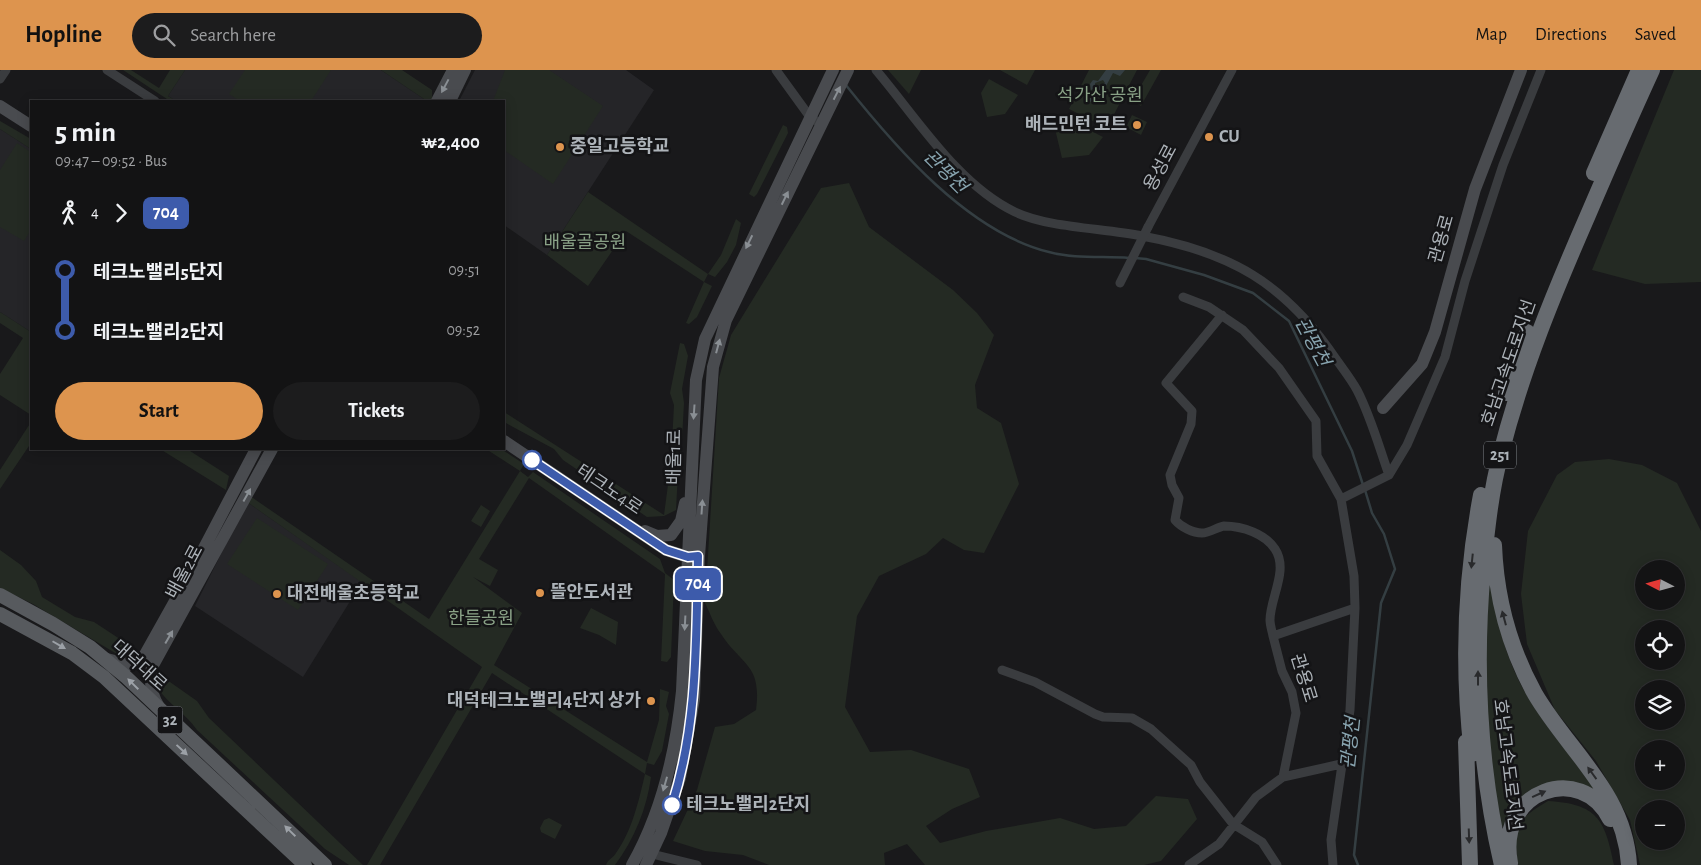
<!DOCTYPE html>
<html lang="en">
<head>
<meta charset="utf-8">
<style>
	body { margin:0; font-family:"Alegreya Sans","Noto Sans KR",sans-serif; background:#1c1c1d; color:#f1f3f6; height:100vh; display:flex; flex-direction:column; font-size:19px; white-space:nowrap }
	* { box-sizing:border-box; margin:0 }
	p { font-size:16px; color:#9d9ea0 }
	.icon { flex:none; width:28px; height:28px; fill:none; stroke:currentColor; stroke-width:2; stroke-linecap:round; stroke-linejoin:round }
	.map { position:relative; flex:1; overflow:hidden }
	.details { position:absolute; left:30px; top:30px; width:475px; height:350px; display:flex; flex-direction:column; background:#131314; border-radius:0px; box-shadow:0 2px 12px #0003,0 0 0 1px #323234 }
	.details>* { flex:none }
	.badge { padding:0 10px; border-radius:8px; font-size:18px; line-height:32px }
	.needle { width:32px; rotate:276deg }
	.controls { position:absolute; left:1635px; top:490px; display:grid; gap:10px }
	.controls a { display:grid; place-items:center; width:50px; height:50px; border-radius:50%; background:#131314; box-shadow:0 2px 12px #0003,0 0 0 1px #323234; font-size:25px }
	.map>.badge { position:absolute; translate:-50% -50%; box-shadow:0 0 0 2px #fff }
	.legs { display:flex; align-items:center; gap:8px; height:55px; padding:0 25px; font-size:16px }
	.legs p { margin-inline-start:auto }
	.head { display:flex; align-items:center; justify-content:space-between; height:85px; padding:0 25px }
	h1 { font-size:28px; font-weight:700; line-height:38px }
	.cta { display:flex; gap:10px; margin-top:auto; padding:10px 25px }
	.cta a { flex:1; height:58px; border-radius:30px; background:#dd944e; color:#111; font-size:20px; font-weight:700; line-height:58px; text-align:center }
	.cta a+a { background:#1c1c1d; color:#f1f3f6 }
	ul { padding:0 25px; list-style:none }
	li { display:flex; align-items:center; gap:18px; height:60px; font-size:19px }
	li i { display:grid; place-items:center; width:8px; height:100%; margin:0 6px; background:currentColor }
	li i::after { content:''; width:12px; height:12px; margin:-6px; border:4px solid; border-radius:50%; background:#131314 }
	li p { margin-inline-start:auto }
	li:first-child i { background:linear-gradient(#0000 50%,currentColor 0) }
	li:last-child i { background:linear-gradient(currentColor 50%,#0000 0) }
	header { display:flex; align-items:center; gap:30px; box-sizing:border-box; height:70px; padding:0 25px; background:#dd944e; color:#111 }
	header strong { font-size:24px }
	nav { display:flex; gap:28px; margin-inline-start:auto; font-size:18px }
	.search { width:350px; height:45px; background:#1c1c1d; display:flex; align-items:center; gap:12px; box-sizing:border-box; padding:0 18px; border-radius:28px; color:#9d9ea0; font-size:19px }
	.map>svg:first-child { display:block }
</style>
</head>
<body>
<header>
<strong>Hopline</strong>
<div class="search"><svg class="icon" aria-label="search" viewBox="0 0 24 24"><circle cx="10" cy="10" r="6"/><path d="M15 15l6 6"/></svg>Search here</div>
<nav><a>Map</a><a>Directions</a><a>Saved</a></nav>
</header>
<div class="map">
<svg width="1701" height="795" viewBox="0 0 1701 795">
	<rect width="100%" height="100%" fill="#19191b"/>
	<path fill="#252528" d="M185,0H381L427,31H176L168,26Z
		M475,0H626L654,20L547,185L504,155V31H459Z
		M0,59L31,79V262L0,242Z
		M247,432L362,512L303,607L195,536Z"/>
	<path fill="#242a23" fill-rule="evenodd" d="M123,0H131L159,18L170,0H185L168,26L176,31H170Z
		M245,0H331L311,31H240L229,24Z
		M381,0H402L432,20V31H427Z
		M505,0H549L603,36L553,114L504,80V31H493Z
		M888,0H921L909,24Z
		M1000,0H1035L1027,15Z
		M1089,0H1137L1107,58L1069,39Z
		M1150,0H1161L1141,36L1132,31Z
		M1674,0H1701V212L1645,214L1592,200Z
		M989,9L1018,25L1005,44L987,47L981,23Z
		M1132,45L1147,52L1141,65L1126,57Z
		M1064,47L1103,67L1089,85L1062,88L1056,63Z
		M0,51L31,69V79L0,59Z
		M783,55L787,57L788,63L757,124L754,127L749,124Z
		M17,73L31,82V160L24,171L0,157V100Z
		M849,113L869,157L953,220L977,243L994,265L975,315L977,338L1001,353L1019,414L984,483L964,480L943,468L926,484L879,506L857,546L845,637L870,682L911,680L969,699L980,727L952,739L926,756L940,773L986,761L1060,748L1094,759L1126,756L1156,726L1188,729L1197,749L1161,791L1144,795H925L907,774L884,783L885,795H769L743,785L705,781L673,771L697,720L715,657L734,654L756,640C762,594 742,596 721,564C714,555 710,543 705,533L719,308L731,265L821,118Z
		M588,122L708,204L721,185L736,149L741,153L736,175L727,192L715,207L708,204L704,212L712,216L697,247L689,254L686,253L704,212L626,161L588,216L547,185Z
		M0,242L31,262V345L0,325V304L23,268L0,253Z
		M680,273L684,274L688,286L682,319L684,333L681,388L678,402L676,440L664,446L647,447L563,390L554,379L504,352V342L664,445L671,392L674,335L670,323Z
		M31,352V373L0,419V400Z
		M160,379H187L229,406L226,420Z
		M486,379H501L524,394L520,401L528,407L533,402L660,489L665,503L674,510L671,587L667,592L661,591L665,504L529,408L479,489L498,500L490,516L473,507L522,543L494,595L647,692L659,650L660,619L669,622L666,636L669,644L662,681L654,695L647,693L645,704L651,707C647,738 634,770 615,795H606C608,789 613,788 616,783C632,761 639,730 645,704L492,603L380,795H367L482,597L247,432L250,426L429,549L520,401Z
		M1609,389L1642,395L1677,413L1701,461V795H1640L1630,750L1596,691L1555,640L1527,574L1521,524L1528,461L1557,405L1575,392ZM1644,499H1676V531H1644ZM1644,559H1676V591H1644ZM1644,619H1676V651H1644ZM1644,679H1676V711H1644ZM1644,739H1676V771H1644Z
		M481,435L490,441L481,457L471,451Z
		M257,448L328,494L298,540L227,494Z
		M0,480L21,495L36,511L42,527L75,547L94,552L135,579L129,587H122L33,534L0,518Z
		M1489,510C1497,550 1505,587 1525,622C1547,661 1579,693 1602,731L1574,717L1510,741L1501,760L1489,675L1485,588Z
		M591,538L618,552L616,575L599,565L580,558Z
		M160,605L197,631L209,648L363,795H349L325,779L197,660C187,645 168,633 159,620C156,615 157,610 160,605Z
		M1548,731C1597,734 1605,749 1614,795H1518C1513,758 1514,751 1548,731Z
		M549,748L562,755L555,769L541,762L540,758L544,750Z"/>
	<path fill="#343e42" d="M1106,0H1125L1120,6L1113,3L1106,16L1098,21L1097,27L1090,32L1089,28L1096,26L1098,17L1105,13L1103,10L1095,13V18L1091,20L1090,14L1093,10L1098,11Z"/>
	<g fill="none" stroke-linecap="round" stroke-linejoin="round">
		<path stroke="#343e42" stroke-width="2.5" d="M845,14C896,78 968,162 1049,182C1074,189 1104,186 1129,188
			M1135,188L1146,189L1204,205L1253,223L1289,251L1352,381L1363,415
			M1358,795L1354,785L1381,533L1395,499L1384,464L1372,443L1365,420"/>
		<path stroke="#3a3c3f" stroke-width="9" d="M107,0L155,31
			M776,0L810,47L821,54
			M876,0C916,47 958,115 1015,142C1049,158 1104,158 1142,166C1230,182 1285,213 1336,289C1343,299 1351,309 1357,320C1371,347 1379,377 1389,405
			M0,9L6,0
			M1148,157L1232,0
			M1183,227L1209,237L1243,260L1279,298L1316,351L1317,386L1341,429L1354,506L1355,538L1350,640L1331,770L1333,795
			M1222,245L1166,313L1192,341L1191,354L1170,405L1172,415L1179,428L1175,450C1181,457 1193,463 1202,463C1210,463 1217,457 1224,456C1243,456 1265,464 1275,479C1289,500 1270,528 1270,550C1270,555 1272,561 1273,566
			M1341,429L1389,405L1407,375L1445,287L1465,211L1503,95L1541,0
			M1002,600L1035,612L1095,644L1103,647L1132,648L1151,659L1191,695L1200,712L1233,754L1262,772L1277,795
			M1283,707L1296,643L1292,622L1282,601L1273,566L1355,538
			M652,784L697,795
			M1189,795L1219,774L1256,727L1283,707L1341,694"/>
		<path stroke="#494b4f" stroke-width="12" d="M437,31L453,0
			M450,31L465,0
			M0,36L31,56
			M1383,338L1422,294L1435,262L1475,119L1521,0
			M504,371L666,480L688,487L696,486
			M645,461L657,466L671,465L681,451L685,433
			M103,588L130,595L142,590L193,499L256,379
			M159,637C151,624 149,612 152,597L272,379
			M632,795C662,742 676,681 682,621L696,310L705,269L833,0
			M646,795L661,763L680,708L694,629L699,486L713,297L726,250L848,0"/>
		<path stroke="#575a5e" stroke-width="14" d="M0,525L53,554L90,577L125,606L325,795
			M0,544L72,583L104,607L305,795"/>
		<path stroke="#676b70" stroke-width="16" d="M1594,103L1639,0
			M1506,323L1527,262
			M1494,475C1496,528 1509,577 1535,624C1569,682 1625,723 1629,795
			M1466,672L1470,795
			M1472,684C1462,598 1465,510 1481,425
			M1510,793C1496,719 1582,692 1610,749
			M1502,795C1479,697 1474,598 1483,498C1487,459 1491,420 1501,383C1522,300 1554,223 1588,145C1609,96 1630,48 1652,0"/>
		<path stroke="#3a3c3f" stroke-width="9" d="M1120,213L1148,157"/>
	</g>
	<defs><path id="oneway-solid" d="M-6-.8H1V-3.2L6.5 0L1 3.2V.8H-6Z" transform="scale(1.25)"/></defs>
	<g fill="#8a8f94">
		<use href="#oneway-solid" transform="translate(445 16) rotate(118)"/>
		<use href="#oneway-solid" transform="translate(837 23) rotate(-63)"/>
		<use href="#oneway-solid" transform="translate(785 128) rotate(-64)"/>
		<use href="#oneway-solid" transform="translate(749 172) rotate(116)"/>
		<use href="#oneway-solid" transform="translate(718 276) rotate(-75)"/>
		<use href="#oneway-solid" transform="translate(694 342) rotate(94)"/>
		<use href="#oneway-solid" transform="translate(247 425) rotate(-61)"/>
		<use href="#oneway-solid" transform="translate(702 437) rotate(-86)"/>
		<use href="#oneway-solid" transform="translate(685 553) rotate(93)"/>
		<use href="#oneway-solid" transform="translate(169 567) rotate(-60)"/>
		<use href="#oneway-solid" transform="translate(665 714) rotate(106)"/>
	</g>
	<g fill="#292a2c">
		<use href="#oneway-solid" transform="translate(1472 491) rotate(96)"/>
		<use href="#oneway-solid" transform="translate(1504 548) rotate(-105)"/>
		<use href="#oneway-solid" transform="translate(1478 608) rotate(-90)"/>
		<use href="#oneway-solid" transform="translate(1592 703) rotate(-126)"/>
		<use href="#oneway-solid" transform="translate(1539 724) rotate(-24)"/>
		<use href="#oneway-solid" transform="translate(1469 766) rotate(88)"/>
	</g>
	<g fill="#9ca1a7">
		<use href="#oneway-solid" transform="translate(59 575) rotate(30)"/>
		<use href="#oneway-solid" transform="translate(133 614) rotate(-135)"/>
		<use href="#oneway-solid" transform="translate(182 680) rotate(43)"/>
		<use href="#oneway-solid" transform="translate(290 761) rotate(-136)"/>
	</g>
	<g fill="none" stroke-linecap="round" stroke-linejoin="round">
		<defs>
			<path id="line-1" d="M532,390L666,480L688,487L698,486C696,570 698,654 672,735"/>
		</defs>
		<use href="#line-1" stroke="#fff" stroke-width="11"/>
		<use href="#line-1" stroke="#3d5bab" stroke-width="8"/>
	</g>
	<g fill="#dd944e" stroke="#141416" stroke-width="2">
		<circle cx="1137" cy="55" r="5"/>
		<circle cx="1209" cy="67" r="5"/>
		<circle cx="560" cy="77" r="5"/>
		<circle cx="540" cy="523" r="5"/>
		<circle cx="277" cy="524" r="5"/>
		<circle cx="651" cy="631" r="5"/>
	</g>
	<g fill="#fff" stroke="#3d5bab" stroke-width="2.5">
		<circle cx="532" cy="390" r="9"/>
		<circle cx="672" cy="735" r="9"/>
	</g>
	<g text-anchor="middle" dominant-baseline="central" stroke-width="5" stroke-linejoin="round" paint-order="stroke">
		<g fill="#141416" stroke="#7f8388" stroke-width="1">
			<rect x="1484" y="371.5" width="32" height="27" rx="4"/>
			<rect x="157.5" y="636.5" width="25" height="27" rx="4"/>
		</g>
		<g font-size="16" font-weight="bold" fill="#adb3b9">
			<text x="1500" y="385">251</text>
			<text x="170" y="650">32</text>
		</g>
		<g font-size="18" fill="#89a186" stroke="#141416">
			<text x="1100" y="26">석가산 공원</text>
			<text x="585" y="173">배울골공원</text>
			<text x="481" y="549">한들공원</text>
		</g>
		<g font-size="18" font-weight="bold" fill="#adb3b9" stroke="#141416" text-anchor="start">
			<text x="1127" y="55" text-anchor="end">배드민턴 코트</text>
			<text x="1219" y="67">CU</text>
			<text x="570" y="77">중일고등학교</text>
			<text x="550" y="523">뜰안도서관</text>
			<text x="287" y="524">대전배울초등학교</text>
			<text x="641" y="631" text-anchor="end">대덕테크노밸리4단지 상가</text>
		</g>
		<g font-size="18" fill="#adb3b9" stroke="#141416">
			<text transform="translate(1161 98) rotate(-62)">용성로</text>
			<text transform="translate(1442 169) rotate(-74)">관용로</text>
			<text transform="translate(1509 293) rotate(-71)">호남고속도로지선</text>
			<text transform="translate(675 387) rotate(-89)">배울1로</text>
			<text transform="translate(609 420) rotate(34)">테크노4로</text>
			<text transform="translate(185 502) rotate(-62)">배울2로</text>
			<text transform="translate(139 596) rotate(42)">대덕대로</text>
			<text transform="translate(1303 608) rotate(73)">관용로</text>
			<text transform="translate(1507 695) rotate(83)">호남고속도로지선</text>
		</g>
		<g font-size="18" font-weight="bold" fill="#adb3b9" stroke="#141416" text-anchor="start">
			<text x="686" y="735">테크노밸리2단지</text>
		</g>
		<g font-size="19" font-style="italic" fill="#88a4af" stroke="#141416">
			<text transform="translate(945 102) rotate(45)">관평천</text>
			<text transform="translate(1312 272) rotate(62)">관평천</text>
			<text transform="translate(1351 673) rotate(-84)">관평천</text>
		</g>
	</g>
</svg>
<div class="controls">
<a><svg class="needle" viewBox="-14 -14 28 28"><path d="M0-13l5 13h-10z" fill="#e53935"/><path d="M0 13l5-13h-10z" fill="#9d9ea0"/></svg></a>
<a><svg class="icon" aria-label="locate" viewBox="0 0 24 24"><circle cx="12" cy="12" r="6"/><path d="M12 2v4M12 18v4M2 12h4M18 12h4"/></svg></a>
<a><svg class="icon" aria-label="layers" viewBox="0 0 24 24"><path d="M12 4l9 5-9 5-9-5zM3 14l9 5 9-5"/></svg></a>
<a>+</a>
<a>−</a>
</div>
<b class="badge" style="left:698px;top:514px;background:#3d5bab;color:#fff">704</b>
<section class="details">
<div class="head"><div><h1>5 min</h1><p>09:47 – 09:52 · Bus</p></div><b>₩2,400</b></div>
<div class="legs"><svg class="icon" aria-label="walk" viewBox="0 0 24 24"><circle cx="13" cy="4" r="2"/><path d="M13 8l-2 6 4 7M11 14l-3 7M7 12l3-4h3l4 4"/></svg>4<svg class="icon" aria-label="forward" viewBox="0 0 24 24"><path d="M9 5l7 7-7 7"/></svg><b class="badge" style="background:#3d5bab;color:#fff">704</b></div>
<ul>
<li><i style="color:#3d5bab"></i><b>테크노밸리5단지</b><p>09:51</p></li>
<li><i style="color:#3d5bab"></i><b>테크노밸리2단지</b><p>09:52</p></li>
</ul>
<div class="cta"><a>Start</a><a>Tickets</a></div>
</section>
</div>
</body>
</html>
